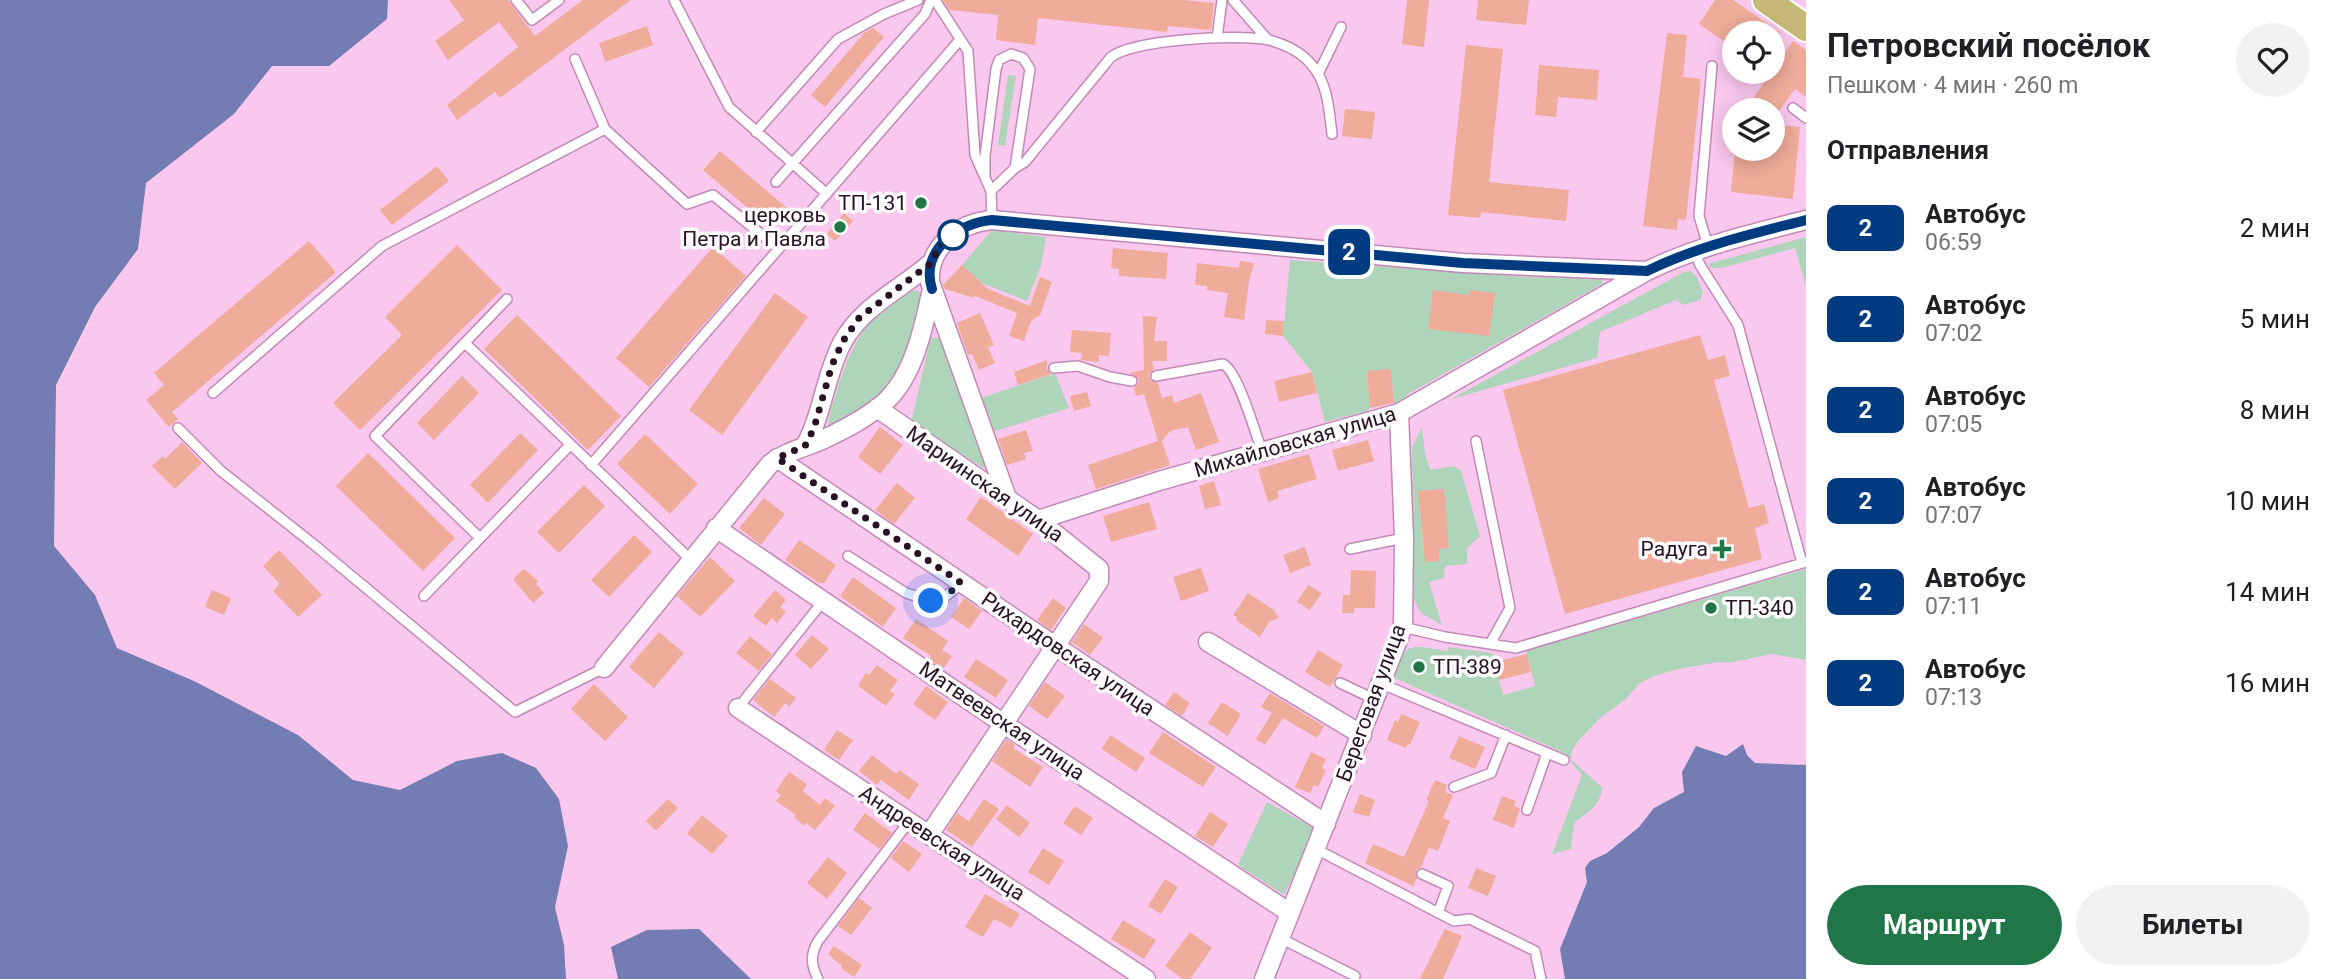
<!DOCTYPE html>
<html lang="ru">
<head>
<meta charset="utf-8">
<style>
	body { margin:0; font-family:Roboto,sans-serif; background:#f2f2f2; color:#202124; height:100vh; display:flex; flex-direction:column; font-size:26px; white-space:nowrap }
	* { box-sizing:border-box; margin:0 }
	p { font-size:23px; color:#757577 }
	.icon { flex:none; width:38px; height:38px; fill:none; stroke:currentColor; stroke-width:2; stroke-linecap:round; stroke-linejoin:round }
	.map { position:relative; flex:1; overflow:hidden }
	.panel { display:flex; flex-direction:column; background:#fff; width:525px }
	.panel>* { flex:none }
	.badge { padding:0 14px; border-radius:10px; font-size:24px; line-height:46px }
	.tools { position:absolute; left:1722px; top:21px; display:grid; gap:14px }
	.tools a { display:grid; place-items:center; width:63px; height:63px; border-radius:50%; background:#fff; box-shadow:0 4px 18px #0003; font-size:35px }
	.you { position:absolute; width:35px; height:35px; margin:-18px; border:5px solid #fff; border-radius:50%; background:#1a73e8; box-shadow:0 0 0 10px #1a73e833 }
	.map>.badge { position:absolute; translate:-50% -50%; box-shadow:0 0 0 4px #fff }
	h2 { padding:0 21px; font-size:26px; line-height:63px }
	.round { display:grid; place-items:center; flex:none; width:74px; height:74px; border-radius:37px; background:#f2f2f2 }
	.overview { display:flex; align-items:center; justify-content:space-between; height:119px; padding:0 21px }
	h1 { font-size:33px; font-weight:700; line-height:52px }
	.cta { display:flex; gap:14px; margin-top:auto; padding:14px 21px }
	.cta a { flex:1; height:80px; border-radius:42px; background:#217648; color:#fff; font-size:28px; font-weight:700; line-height:80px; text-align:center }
	.cta a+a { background:#f2f2f2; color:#202124 }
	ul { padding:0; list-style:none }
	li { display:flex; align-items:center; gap:21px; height:91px; padding:0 21px }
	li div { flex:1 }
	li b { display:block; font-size:26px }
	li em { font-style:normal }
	li .badge { min-width:77px; font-weight:700; text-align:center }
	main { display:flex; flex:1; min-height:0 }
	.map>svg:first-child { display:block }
</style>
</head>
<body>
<main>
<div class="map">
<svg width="1806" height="979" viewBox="0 0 1806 979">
	<rect width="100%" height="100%" fill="#fac8ee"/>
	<path fill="#aed4ba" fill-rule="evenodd" d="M1008,75L1016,76L1005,146L998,145Z
		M992,230L1046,237L1041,266L1027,301L982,283L962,265Z
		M1806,237V286L1795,248L1722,268H1712L1708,264Z
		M1290,260L1528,277L1602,279V284L1410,393L1394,406L1391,369L1367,371L1370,408L1367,411L1325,422L1312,372L1283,336Z
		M1691,271L1697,277L1703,293L1700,300L1684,305L1676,300L1600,332L1597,358L1451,399L1684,272Z
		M909,291H918L923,295L914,344L893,386L834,429L829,427C828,415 834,401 837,390C853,340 865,320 909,291Z
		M931,337L941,339L989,457L984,468L911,422Z
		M1055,373L1069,408L993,432L981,398Z
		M1422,427L1425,453L1430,470L1454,466L1461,471L1480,536L1467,548V564L1445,566L1444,578L1429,582L1442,625L1421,613L1414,599L1412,448ZM1444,489L1448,547L1439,549L1440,560L1423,549L1419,491Z
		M1806,569V660L1772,654L1728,663L1719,662L1674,670L1654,676L1640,683L1626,699L1600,718L1579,740L1572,751L1571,760L1602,787C1601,806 1588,812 1574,823L1571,849L1552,854L1582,775L1562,752L1390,676C1408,639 1410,646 1448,651V647L1492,653L1503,695L1535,686L1526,651Z
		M1267,802L1316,829L1284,895L1238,865Z"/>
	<path fill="#737db3" d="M0,0H388L387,19L329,66H272L234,114L146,183L138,249L95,307L56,385L54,546L95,595L117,648L194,681L298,735L353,780L400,790L457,761L502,753L536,768L559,799L568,846L555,907L564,945L566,979H0Z
		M1743,744L1747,755L1755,763L1806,765V979H1565L1560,949L1587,882L1585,868L1590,861L1607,853L1639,827L1654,808L1684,792L1682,772L1696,746L1726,756Z
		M699,929L751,979H618L611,947L647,930Z"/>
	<path fill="#efac9a" d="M449,0H508L535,36L583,0H631L500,98L495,92L457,120L447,105L518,47L499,22L448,60L435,41L464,20Z
		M943,0H1183L1214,3L1211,30L1168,26L1167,32L1038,18L1035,45L996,40L998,15L949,10Z
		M1407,0H1429L1424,47L1402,44Z
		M1478,0H1529L1526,25L1476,20Z
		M1715,0H1733L1781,33H1734V48L1699,24Z
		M647,26L653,45L605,62L599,43Z
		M873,28L884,37L825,107L811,95L864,33Z
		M1667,33L1687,35L1683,77L1701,79L1686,220L1678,219L1677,230L1643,226Z
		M1793,41L1806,50V97L1795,89L1775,116L1773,110H1767L1752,100Z
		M1466,45L1503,49L1489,182L1569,190L1566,221L1481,212L1480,218L1448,215Z
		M1539,65L1599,70L1597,100L1558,97L1556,117L1535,115Z
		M1345,109L1375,112L1372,139L1342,136Z
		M1773,124L1800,127L1793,199L1731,192L1735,149H1773Z
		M720,151L787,208L771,228L703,170Z
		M437,166L449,181L392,225L380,210Z
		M844,213L853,221L835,241L827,234Z
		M309,241L336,272L172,412L178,419L169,427L146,400L164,385L154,373Z
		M457,245L502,290L360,430L333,403L402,335L385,317Z
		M713,247L746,276L649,387L616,358Z
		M1113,248L1168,253L1166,279L1119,276V269L1111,268Z
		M1240,261L1254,263L1249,281L1244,320L1224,317L1228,293L1207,290V286L1195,285L1197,263L1239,268Z
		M962,265L988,289L1030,306L1040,277L1052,282L1040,315L1031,321L1024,341L1009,336L1017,313L973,295L974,298L945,289L943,285Z
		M1433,290L1469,295L1470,290L1495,293L1489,336L1428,329Z
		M775,293L808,317L722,435L689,410Z
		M980,313L994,345L988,347L995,363L979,370L972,354L968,355L957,323Z
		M517,315L621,416L588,450L484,349Z
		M1143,316L1157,317L1154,341H1167V361H1152L1154,369L1149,374L1150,380L1158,383L1162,398L1172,395L1174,403L1201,393L1219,442L1196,450L1188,427L1170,431L1162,441L1170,465L1096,489L1088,465L1158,441L1144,394L1136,396L1134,388L1139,383L1138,378L1130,373L1144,370Z
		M1266,320L1284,321L1283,336L1265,334Z
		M1072,330L1111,333L1109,356L1099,355V362L1081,360L1082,353L1070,352Z
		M1700,335L1708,360L1725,355L1730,376L1714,380L1749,508L1764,504L1769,523L1755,528L1762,559L1565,614L1503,390Z
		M1047,360V369L1051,374L1018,385L1014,372Z
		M1391,369L1394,403L1370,408L1367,371Z
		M1312,372L1317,393L1279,402L1274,381Z
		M462,376L479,393L434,440L417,423Z
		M1087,392L1091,406L1074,411L1070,396Z
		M880,427L903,445L880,474L858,457Z
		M1026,430L1033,451L1024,453L1026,459L1007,465L998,439Z
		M520,433L538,450L488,503L470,485Z
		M645,434L698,484L670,514L617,464Z
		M1368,440L1374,461L1338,471L1332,450Z
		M182,442L202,463L175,489L152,466L163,456L165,459Z
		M368,453L455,538L423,571L336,486Z
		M1309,454L1317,479L1277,491L1279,498L1268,502L1258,469Z
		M1214,481L1221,505L1205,509L1199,486Z
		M897,483L915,498L894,524L875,510Z
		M584,485L605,506L559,553L537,532Z
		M1444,489L1449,548L1439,549L1440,561L1425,562L1418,491Z
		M981,497L1033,534L1018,556L966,519Z
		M764,498L785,514L761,545L739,528Z
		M1149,502L1157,529L1111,542L1103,516Z
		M634,535L652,552L609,597L591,580Z
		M799,540L836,565L824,583H819L785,560Z
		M1305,547L1311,565L1290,573L1283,555Z
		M279,550L322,595L298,617L273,591L280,584L263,566Z
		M710,557L735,581L700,617L677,596Z
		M1201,568L1209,591L1181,601L1173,577Z
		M524,569L538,581L536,584L544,593L533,603L513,579Z
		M1351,570L1376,571L1375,608H1354V613H1342L1343,595H1350Z
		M853,577L896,608L883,627L840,596Z
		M1308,585L1322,593L1310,610L1297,602Z
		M212,590L231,598L224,615L205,607Z
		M775,590L786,600L780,607L786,612L777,623L772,618L766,626L753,616Z
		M1248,593L1274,610L1279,618L1269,622L1260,637L1236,620L1237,617L1233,615Z
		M964,598L982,611L969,629L951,617Z
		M1053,598L1066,608L1051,630L1037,620Z
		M916,619L948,641L942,650L952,656L943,669L929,659L931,656L903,638Z
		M1084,624L1103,638L1090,655L1072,642Z
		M659,632L684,653L654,688L629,667Z
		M812,635L829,649L811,669L795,655Z
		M750,636L772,654L759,671L736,653Z
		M1318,650L1343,665L1330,687L1305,672Z
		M1527,654L1531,672L1499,680L1495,668L1501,666L1499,661Z
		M976,659L1008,680L996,698L964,677Z
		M877,665L898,680L890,691L895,694L886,706L858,686L866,673L869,675Z
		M770,679L796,698L789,707L785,703L774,717L753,700Z
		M1045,682L1065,696L1047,719L1029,706Z
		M594,684L628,717L605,741L571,709Z
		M926,686L948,702L935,720L913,704Z
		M1174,692L1190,703L1182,716L1165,705Z
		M1270,693L1324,726L1317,738L1283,718L1265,745L1256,739L1272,713L1261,707Z
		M1222,702L1241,714L1228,736L1208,723Z
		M1401,714L1420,722L1410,745L1408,744L1406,748L1387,740L1395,720L1398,722Z
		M837,730L853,740L839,760L824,750Z
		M1163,732L1216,767L1203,787L1149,753Z
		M1110,735L1145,758L1136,772L1102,749Z
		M1459,736L1485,747L1475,769L1449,758Z
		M1007,739L1015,745L1013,748L1043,767L1030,787L992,761Z
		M1311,752L1326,759L1322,768L1326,770L1318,787L1314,785L1310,793L1295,787Z
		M872,755L896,774L899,770L919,784L909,800L881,780L877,785L859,771Z
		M789,772L807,784L803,791L820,805L825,798L835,806L815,830L806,823L804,826L794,817L796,815L776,801L781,795L776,791Z
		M1435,780L1447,785L1445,792L1453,795L1443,818L1450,821L1438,851L1429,848L1421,867L1416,870L1417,878L1413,886L1365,863L1373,844L1404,857L1429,801L1426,800Z
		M1360,794L1375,800L1369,817L1353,812Z
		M1502,796L1516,801L1514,806L1520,808L1514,828L1493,820Z
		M668,799L678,808L656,831L646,821Z
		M984,799L999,809L972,847L946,830L957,813L969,821Z
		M1007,805L1030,823L1019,837L996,819Z
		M1075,806L1093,818L1081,835L1063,823Z
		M1210,812L1228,824L1213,847L1195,836Z
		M865,813L892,833L880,849L853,830Z
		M702,815L728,836L712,854L687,833Z
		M903,841L922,854L909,872L891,858Z
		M1043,848L1064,861L1049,885L1028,872Z
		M828,857L847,873L827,899L807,883Z
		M1476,868L1496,876L1488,896L1468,888Z
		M1165,879L1178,887L1161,914L1148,906Z
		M985,894L1020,914L1011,928L994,919L983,937L965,927Z
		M859,898L872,908L851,935L838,926Z
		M1123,920L1156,940L1144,959L1111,939Z
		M1445,929L1462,936L1443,979H1420Z
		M1190,932L1212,948L1190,979H1183L1165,966Z
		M834,946L862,965L854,977L841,968L842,966L828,954Z"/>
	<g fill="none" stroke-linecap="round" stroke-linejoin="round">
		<defs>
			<path id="lane" d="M516,0L532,20L559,0
				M674,0L729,107L827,194
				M935,0L968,51L975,155L991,191L992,220
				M1233,0L1268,40
				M1217,38L1222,0
				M575,59L605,129
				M1318,74L1341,27
				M1793,108L1806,118
				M756,132L838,39L884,14L918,0
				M985,176V156L996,69L999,60L1011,54L1023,58L1030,69L1015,168
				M776,182L925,14L931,0
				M991,191L1015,168L1025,162L1111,57C1136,39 1238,34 1269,40C1284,44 1301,52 1311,64C1328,83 1329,110 1332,134
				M1708,246L1699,216L1712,66
				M1694,250L1700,265L1738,325L1802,563
				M465,343L691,560
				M1054,368L1078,366L1110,377L1132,381
				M1156,376L1223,364C1238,371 1255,433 1262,451
				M213,393L382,246L605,129L687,204L713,195L779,249
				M178,428L221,471L312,543L515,712L604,668
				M1476,441L1510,608L1490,644
				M591,465L959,41
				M480,538L375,436L507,299
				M1350,549L1404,538
				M848,556L906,593L937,603L955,589L960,582
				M424,596L570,445
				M1403,627L1445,637L1516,648L1806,562
				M1340,683L1376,700
				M1382,684L1564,760
				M738,708L824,600
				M1454,787L1491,773L1506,735
				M1527,810L1547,753
				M1316,849L1454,921L1470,919L1535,951L1541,979
				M1422,874L1448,886L1438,913
				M1280,938L1355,976
				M818,979C811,965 810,955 818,941L908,823"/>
			<path id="street" d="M877,408L1038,520L1099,569V581L929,835
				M805,446C823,413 825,376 842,343C862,306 901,289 931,263
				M777,458L1055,646L1326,824
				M1007,498L930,282C928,246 959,223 992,220L1463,263L1647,271
				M1038,520L1159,481L1399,413L1647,271C1698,246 1752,234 1806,220
				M716,528L1004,724L1290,913
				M1208,642L1362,735
				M604,668L770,464C786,451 805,448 824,439C845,429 871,416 888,399C915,372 924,325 932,289
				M738,708L1146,979
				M1264,979L1403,627L1404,538L1399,413"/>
			<path id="primary" d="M1766,0L1806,28"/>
		</defs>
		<use href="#lane" stroke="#c389b6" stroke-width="12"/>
		<use href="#street" stroke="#c389b6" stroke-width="21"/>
		<use href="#primary" stroke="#fff" stroke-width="30"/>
		<use href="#lane" stroke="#fff" stroke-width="9"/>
		<use href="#street" stroke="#fff" stroke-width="18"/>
		<use href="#primary" stroke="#c6b876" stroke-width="26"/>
	</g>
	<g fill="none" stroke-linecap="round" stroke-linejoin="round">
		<defs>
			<path id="line" d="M932,289C920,251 957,223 992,220L1463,263L1647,271C1698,246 1752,234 1806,220"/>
		</defs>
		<use href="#line" stroke="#fff" stroke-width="16"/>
		<use href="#line" stroke="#003b80" stroke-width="10"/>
		<path stroke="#271122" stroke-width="7" stroke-dasharray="0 12.6" d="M931,601H942L960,582L777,458L805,446L814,428L832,365L843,341L859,318L931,263L940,245L953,235"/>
	</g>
	<g fill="#217648" stroke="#fbfbfb" stroke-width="2.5">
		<circle cx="921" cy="203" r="7"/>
		<circle cx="840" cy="227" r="7"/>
		<path d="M1718.5 538.5h7v7h7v7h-7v7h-7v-7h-7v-7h7z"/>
		<circle cx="1711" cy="608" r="7"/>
		<circle cx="1419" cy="667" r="7"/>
	</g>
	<circle fill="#fff" stroke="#003b80" stroke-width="3.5" cx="953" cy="235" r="14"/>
	<g text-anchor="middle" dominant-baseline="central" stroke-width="7" stroke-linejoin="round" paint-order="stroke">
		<g font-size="21" fill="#271122" stroke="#fbfbfb" text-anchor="end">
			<text x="907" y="203">ТП-131</text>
			<text x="826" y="215">церковь<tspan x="826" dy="24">Петра и Павла</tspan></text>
			<text x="1708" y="549">Радуга</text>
			<text x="1725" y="608" text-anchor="start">ТП-340</text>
			<text x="1433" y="667" text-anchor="start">ТП-389</text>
		</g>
		<g font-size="21" fill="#271122" stroke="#fbfbfb">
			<text transform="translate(1295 442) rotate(-16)">Михайловская улица</text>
			<text transform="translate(985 484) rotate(35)">Мариинская улица</text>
			<text transform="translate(1068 654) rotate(34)">Рихардовская улица</text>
			<text transform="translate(1371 703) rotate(-70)">Береговая улица</text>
			<text transform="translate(1002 721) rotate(34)">Матвеевская улица</text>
			<text transform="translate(942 843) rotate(33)">Андреевская улица</text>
		</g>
	</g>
</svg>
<div class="tools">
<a><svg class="icon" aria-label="locate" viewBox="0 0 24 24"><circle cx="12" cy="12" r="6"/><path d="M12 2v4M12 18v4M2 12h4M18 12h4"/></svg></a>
<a><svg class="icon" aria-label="layers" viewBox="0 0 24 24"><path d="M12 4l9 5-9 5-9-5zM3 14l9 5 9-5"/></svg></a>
</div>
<div class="you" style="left:931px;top:601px"></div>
<b class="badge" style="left:1349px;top:252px;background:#003b80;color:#fff">2</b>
</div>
<section class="panel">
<div class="overview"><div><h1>Петровский посёлок</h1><p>Пешком · 4 мин · 260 m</p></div><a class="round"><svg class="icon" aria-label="heart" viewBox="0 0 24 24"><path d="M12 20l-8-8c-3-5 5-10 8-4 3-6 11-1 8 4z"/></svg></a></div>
<h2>Отправления</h2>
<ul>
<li><span class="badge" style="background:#003b80;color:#fff">2</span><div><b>Автобус</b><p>06:59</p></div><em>2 мин</em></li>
<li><span class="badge" style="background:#003b80;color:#fff">2</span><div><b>Автобус</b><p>07:02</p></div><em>5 мин</em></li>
<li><span class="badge" style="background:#003b80;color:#fff">2</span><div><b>Автобус</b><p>07:05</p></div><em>8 мин</em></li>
<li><span class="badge" style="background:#003b80;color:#fff">2</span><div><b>Автобус</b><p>07:07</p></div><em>10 мин</em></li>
<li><span class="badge" style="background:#003b80;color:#fff">2</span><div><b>Автобус</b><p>07:11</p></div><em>14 мин</em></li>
<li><span class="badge" style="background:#003b80;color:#fff">2</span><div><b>Автобус</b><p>07:13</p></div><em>16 мин</em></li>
</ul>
<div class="cta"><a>Маршрут</a><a>Билеты</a></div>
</section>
</main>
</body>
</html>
